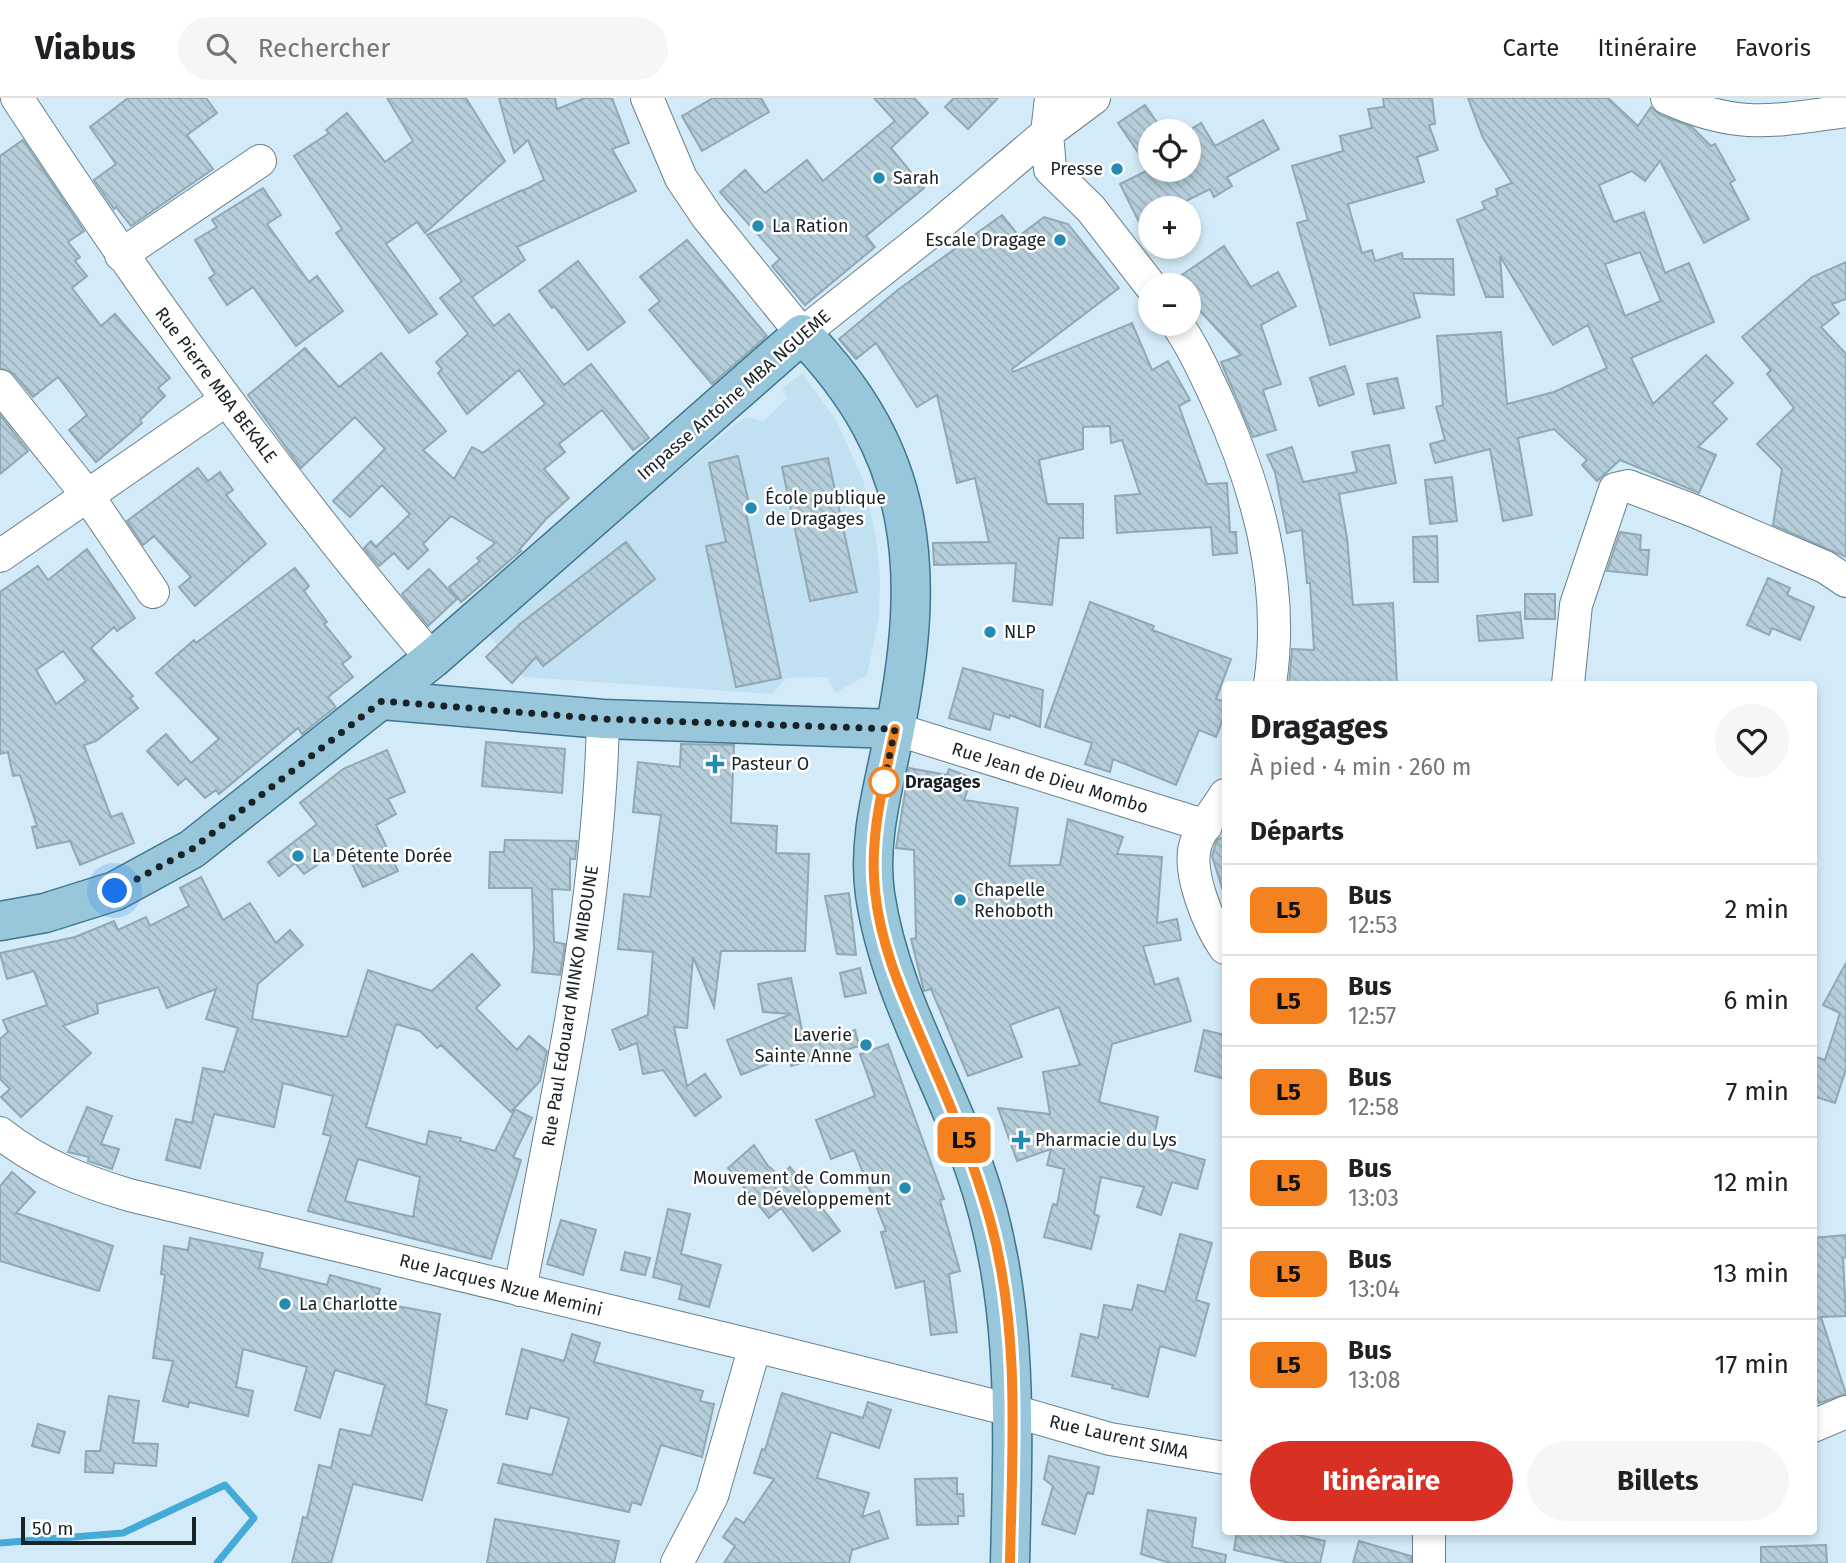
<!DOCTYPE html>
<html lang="fr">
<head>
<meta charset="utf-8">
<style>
	body { margin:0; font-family:"Fira Sans",sans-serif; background:#f6f6f6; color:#202124; height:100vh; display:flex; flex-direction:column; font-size:26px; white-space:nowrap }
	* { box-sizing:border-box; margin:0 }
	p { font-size:23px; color:#757577 }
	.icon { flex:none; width:38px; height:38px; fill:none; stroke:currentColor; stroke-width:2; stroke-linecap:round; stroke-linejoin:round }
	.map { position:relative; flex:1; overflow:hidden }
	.details { position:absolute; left:1222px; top:583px; width:595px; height:854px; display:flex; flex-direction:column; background:#fff; border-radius:7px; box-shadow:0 4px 10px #0003 }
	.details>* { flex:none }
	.badge { padding:0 14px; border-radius:10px; font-size:24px; line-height:46px }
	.fabs { position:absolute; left:1138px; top:21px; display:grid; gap:14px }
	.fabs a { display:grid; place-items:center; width:63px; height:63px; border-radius:50%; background:#fff; box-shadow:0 4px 10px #0003; font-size:35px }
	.scale { position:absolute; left:21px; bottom:18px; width:175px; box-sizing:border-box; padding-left:7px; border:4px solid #192227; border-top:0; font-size:19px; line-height:24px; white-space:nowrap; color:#192227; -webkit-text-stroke:5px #fff; paint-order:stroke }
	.you { position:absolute; width:35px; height:35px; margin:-18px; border:5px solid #fff; border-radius:50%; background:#1a73e8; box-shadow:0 0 0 10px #1a73e833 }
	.map>.badge { position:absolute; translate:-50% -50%; box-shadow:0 0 0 4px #fff }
	h2 { padding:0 28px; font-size:26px; line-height:63px }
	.round { display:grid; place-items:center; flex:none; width:74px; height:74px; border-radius:37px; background:#f6f6f6 }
	.overview { display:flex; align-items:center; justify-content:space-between; height:119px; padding:0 28px }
	h1 { font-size:33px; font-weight:700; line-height:52px }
	.cta { display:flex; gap:14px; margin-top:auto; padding:14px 28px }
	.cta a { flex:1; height:80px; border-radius:42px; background:#d93025; color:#fff; font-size:28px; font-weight:700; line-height:80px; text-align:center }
	.cta a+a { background:#f6f6f6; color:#202124 }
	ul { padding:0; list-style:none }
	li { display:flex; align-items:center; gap:21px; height:91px; padding:0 28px; border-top:2px solid #e0e0e0 }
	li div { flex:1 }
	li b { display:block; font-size:26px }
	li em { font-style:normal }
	li .badge { min-width:77px; font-weight:700; text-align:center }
	header { display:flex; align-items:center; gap:42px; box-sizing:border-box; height:98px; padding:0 35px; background:#fff; border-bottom:2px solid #e0e0e0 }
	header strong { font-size:33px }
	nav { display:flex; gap:38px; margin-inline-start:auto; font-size:24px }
	.search { width:490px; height:63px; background:#f6f6f6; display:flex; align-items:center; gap:18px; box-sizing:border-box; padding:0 24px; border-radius:38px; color:#757577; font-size:26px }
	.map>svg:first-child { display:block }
</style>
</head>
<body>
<header>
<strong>Viabus</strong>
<div class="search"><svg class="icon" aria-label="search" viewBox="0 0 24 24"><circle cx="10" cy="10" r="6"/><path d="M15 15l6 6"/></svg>Rechercher</div>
<nav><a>Carte</a><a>Itinéraire</a><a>Favoris</a></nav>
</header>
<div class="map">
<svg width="1846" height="1465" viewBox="0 0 1846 1465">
	<defs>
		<pattern id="building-back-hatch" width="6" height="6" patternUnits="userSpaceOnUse" patternTransform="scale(1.75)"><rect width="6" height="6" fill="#b6ceda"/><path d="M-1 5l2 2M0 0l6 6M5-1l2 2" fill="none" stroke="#9cb1bb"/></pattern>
	</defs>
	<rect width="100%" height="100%" fill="#d3ebf8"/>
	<path fill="#c1e1f2" d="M802,275L836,322L863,381L876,439L880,479L879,519L867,577L835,595L827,579L786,580L773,596L523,579L483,530L745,319L764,323L787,300L782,291Z"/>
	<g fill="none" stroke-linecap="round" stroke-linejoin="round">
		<path stroke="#44abd7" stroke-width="7" d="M0,1445L123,1435L225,1387L254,1420L217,1465"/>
	</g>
	<path fill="url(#building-back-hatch)" stroke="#91a8b4" stroke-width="2" fill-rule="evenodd" d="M128,0H206L217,15L187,37L213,71L131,128L116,109L114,111L94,82L116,66L90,29Z
		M387,0H466L505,63L425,135L417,124L386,146L437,216L409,235L336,135L342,131L294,58L329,35L326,32L347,15L385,64L413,43Z
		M499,0H555L557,11L585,0H612L629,45L612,51L636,93L517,149L525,162L472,199L494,228L509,216L564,287L591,266L649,340L633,352L602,312L559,346L565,354L544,371L569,400L546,421L519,452L521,453L461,504L449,489L480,463L477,460L495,445L451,418L423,446L428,452L408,471L394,455L379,468L364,450L371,443L376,449L410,416L382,387L350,419L333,403L385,351L355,319L301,370L248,297L305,250L339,289L381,255L446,333L423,352L454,381L472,349L483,355L545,306L519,272L467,316L438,275L442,271L436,264L468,236L440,200L462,183L427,137L522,92L525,96L524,92L544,82L528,42L514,55Z
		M713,0H761L769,14L702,53L682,18Z
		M874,0H914L928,15L891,50L924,90L866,138L875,149L805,207L772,168L780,161L720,94L745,72L765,95L807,62L823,83L895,23Z
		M954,0H998L968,31L945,9Z
		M1383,0H1432L1435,26L1429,27L1438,52L1417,59L1424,84L1348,106L1362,155L1372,152L1375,163L1402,155L1403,161H1453L1454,197L1413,195L1420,219L1330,247L1297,125L1308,122L1292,68L1343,53L1340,38L1372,30L1368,11L1384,9Z
		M1468,0H1608L1638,28L1651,9L1660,17L1692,29L1711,48L1715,46L1735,82L1730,85L1749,121L1704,145L1660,63L1645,83L1632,73L1599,87L1614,124L1644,114L1665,175L1689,165L1714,224L1631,260L1653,306L1706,257L1733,285L1712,305L1727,321L1698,349L1716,357L1699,395L1620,362L1597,383L1582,367L1587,362L1554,331L1518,340L1532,417L1503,423L1490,351L1435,365L1430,346L1445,342L1436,309L1443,307L1437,238L1501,234L1507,306L1554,294L1607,270L1588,227L1553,247L1500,158L1503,199H1486L1457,122L1485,111L1482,104L1498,97L1496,91L1512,85L1483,40ZM1640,154L1661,203L1625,218L1605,166Z
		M1145,7L1163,33H1150V72L1118,25Z
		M1263,22L1279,51L1227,79L1232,88L1214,99L1210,91L1172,110H1150V146L1120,86L1148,72H1188V33L1201,25L1215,48Z
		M23,42L84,133L68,144L80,159L75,163L87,178L72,190L101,228L115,216L170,280L158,290L165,298L140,322L142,325L96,364L69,332L87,317L58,279L33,299L14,276L0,270V58Z
		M263,90L281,117L267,126L309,184L317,178L343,213L296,248L253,189L227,207L209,180L215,176L195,142L217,129L212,122Z
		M1002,117L1019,138L1044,119L1068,126L1119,190L1012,271L1013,274L1132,225L1152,272L1168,263L1190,302L1179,308L1207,386L1227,385L1230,434H1236L1237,455L1213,457L1211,429L1117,435L1115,398L1140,396L1122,342L1111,345L1110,328L1083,329V351L1039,362L1047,406H1083V440H1059L1052,507L1013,503L1016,465L934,467L933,445L989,444L975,380L957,385L937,297L917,309L876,245L856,261L839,241L899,191Z
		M687,142L767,238L712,286L649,212L660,203L640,179Z
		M1224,148L1251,189L1278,174L1296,208L1261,227L1281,286L1263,292L1276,332L1253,339L1221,264L1241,257L1189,201L1188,187H1180L1176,181Z
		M578,163L625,224L588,252L554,208L552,210L539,193Z
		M1846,164V201L1832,206L1839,215L1821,229L1846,256V459L1773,427L1782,371L1757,346L1794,310L1767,276L1771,272L1742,239L1812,179Z
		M1345,268L1354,296L1319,308L1310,280Z
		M1397,280L1404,310L1374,316L1367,286Z
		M0,317L28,353L0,376Z
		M1389,347L1396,385L1339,396L1347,440L1353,507L1393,505L1397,586H1289L1292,551L1314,552L1310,485H1307L1302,432L1287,435L1275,374L1267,357L1292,349L1303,384L1357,374L1352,354Z
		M738,358L750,410L745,411L781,580L736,589L706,448L726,444L709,365Z
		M828,360L857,494L810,503L782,369Z
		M198,370L208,383L220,374L233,392L226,397L266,446L195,508L179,489L191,479L154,438L143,447L127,423Z
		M1452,379L1457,423L1430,426L1425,382Z
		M1620,434L1641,437L1640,452H1649L1647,477L1607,473Z
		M1437,438L1438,484H1414L1413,439Z
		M626,444L655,481L543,568L536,559L512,585L486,559L520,526Z
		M87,451L135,520L117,533L114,529L91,550L133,598L130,600L138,610L96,643L84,647L111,719L122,715L134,745L80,767L70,743L37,750L32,729L37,728L20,677L13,678L8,654L0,656V494L38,468L48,482ZM63,553L86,583L56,606L36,572Z
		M295,470L309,488L304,493L327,524L324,526L351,559L342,566L353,579L328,599L336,609L328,615L302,636L298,630L219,696L216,692L205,700L186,680L178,687L147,653L166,636L191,665L219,641L156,575L194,542L196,545Z
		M429,471L457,501L428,528L402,496Z
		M1768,480L1790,490L1787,497L1814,509L1800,542L1772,530L1769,537L1747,527Z
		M1525,496H1555V521H1525Z
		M1090,504L1154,528L1152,532L1231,561L1216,601L1225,604V616L1216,639L1199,632L1176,687L1113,661L1110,674L1085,666L1092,645L1045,629Z
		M1520,514L1523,540L1479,543L1477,518Z
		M963,570L1043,592L1040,629L1010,617L1009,620L994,615L990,632L949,620Z
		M486,644L565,651L562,695L482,688Z
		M681,646L734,647L731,725L777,728L776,755L809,756L805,853H721L714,909L693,859L687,930L674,929L687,988L705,976L721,999L695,1018L663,972L643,976L637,945L620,952L612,932L648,917L653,854L618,851L624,796L650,799L661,717L633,714L638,664L680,669Z
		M387,652L405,694L388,701L396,716L376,727L398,773L363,789L344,749L304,776L295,765L279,778L268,764L317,726L300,705L343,671Z
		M909,670L947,677L949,671L972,680L964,702L1018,710L1009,768L1060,767L1068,721L1123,739L1117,756L1162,759L1157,825L1177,821L1181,842L1143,848L1155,887L1178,880L1191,923L1112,946L1099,1004L1158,1019L1152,1047L1205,1062L1197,1091L1172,1084L1161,1117L1137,1109L1144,1089L1101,1079L1094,1116L1099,1118L1091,1151L1044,1139L1053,1106L1057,1107L1064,1071L1047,1067L1051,1051L1017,1063L998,1010L1050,1016L1043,974L1080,967L1059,909L1010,927L1022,959L968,978L931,891L924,893L911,841L916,840L914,752L896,750Z
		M1225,738V796H1224L1212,758L1217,742Z
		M505,742L577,743L575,761H570V792L552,791L554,844L565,846L560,877L532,874L534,850L532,790H489L490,754H504Z
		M201,779L223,822L250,805L276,845L290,832L303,847L258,886L252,921L347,939L368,872L432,893L472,856L500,887L476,910L517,952L529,938L547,953L540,983L511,1014L441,947L437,950L420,933L396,926L366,1029L426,1047L429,1033L461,1040L460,1043L495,1053L515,1011L532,1020L513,1059L521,1062L491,1161L308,1113L331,1038L323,1036L333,998L283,985L274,1029L214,1016L200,1070L166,1062L176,1021L192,1025L203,970L224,974L238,930L206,921L216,891L167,910L158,889L97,906L98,915L63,928L91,955L21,1019L1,999L10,991L0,981V941L8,934L3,922L47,907L34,873L7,881L0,855L75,839L114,823L118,832L146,819L150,828L189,808L180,790ZM358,1061L420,1079L413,1119L345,1103Z
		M849,795L856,857L837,856L825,798Z
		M1846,865V971L1835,1005L1813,998V958L1825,962L1840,915L1823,907Z
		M860,870L866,895L845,899L840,875Z
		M791,880L805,946L855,932L859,948L791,968L788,958L741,977L727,942L791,916L763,914L758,886Z
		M1204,932L1225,937V981L1195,973Z
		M888,946L944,1101L940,1102L960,1173L949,1176L957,1234L931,1237L924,1183L896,1190L881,1134L886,1133L854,1052L831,1061L816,1022L875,998L860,956Z
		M87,1009L112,1018L101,1046L119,1051L112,1071L88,1063L89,1059L68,1054Z
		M754,1047L768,1068L780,1078L790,1069L840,1133L813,1153L781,1110L769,1120L728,1070Z
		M12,1074L35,1094L16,1115L113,1148L99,1193L0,1163V1088Z
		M668,1111L690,1116L681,1156L721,1167L709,1209L679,1201L682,1187L653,1179Z
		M561,1122L596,1132L583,1177L547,1166Z
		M1180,1136L1212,1145L1196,1202L1209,1206L1195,1258L1160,1248L1148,1299L1112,1290L1113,1287L1072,1278L1081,1236L1098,1240L1104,1207L1132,1212L1138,1187L1165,1194Z
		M1846,1137V1159L1843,1160L1846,1218L1821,1219L1846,1296L1819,1305L1813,1286V1140Z
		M190,1140L263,1155L259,1170L327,1187L330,1177L380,1191L376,1204L440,1216L426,1306L447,1312L422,1402L353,1386L331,1465H292L303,1419L307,1420L319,1367L331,1370L340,1331L371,1338L385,1287L335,1272L320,1320L295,1312L307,1269L243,1251L236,1289L253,1293L248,1318L189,1304L188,1309L163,1303L173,1263L153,1260L165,1177L161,1176L164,1148L188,1152Z
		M625,1154L650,1160L645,1177L621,1172Z
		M572,1236L600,1245L594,1264L703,1293L700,1303L714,1306L702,1359L661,1347L641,1407L632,1404L629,1414L498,1385L503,1366L552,1377L569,1320L530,1309L527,1321L506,1316L522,1251L564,1263Z
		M782,1295L863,1320L868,1304L891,1312L879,1350L831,1334L817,1380L869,1395L862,1419L879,1413L888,1440L852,1452L849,1465H724L735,1448L723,1439L736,1420L744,1425L774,1381L754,1375L762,1351L765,1352Z
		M109,1298L139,1303L133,1345L158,1346L156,1368L114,1365L113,1375L85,1374L86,1353H100Z
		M38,1326L65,1334L59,1355L32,1348Z
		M1049,1358L1099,1369L1093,1396L1087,1395L1075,1436L1042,1426L1053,1388L1044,1381Z
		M957,1380V1396H963L964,1418H958V1426L917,1427L915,1381Z
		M1148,1412L1196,1420L1192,1449L1226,1457L1225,1465H1170L1141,1456Z
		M495,1421L619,1443L614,1465H487Z
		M1237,1433H1295L1294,1436L1325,1443L1320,1465H1290L1234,1452Z
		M1359,1443L1411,1458V1465H1353Z
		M1826,1447L1827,1465H1761V1449Z"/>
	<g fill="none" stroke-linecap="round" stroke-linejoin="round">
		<defs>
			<path id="minor" d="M17,0C145,195 281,384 432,561
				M647,0L681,80L708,120L802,236L934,131L1047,35L1094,0
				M1051,0L1047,35L1050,71L1091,111L1150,187
				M1667,0C1738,32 1772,23 1846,13
				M121,157L260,63
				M1177,226C1193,248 1203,272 1215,297C1257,388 1285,485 1270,586
				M0,288L88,398L153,494
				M0,458L226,302
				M1568,586L1576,507L1615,391L1628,388L1694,413L1825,469L1846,483
				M895,631L1206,728
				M1225,697C1216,712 1202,728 1196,745C1186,773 1209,827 1225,850
				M0,1035C39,1066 82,1083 129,1097L755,1248L1003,1310L1110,1341L1225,1360
				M520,1192C556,1004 599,814 603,621
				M1813,1328L1846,1314
				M1429,1433V1465
				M677,1465L712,1398L755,1248"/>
			<path id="major" d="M382,602L603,621L895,631
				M0,823L45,815L115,793L192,751L432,561L802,236C919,356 926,473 895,631C885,685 867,740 875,796C889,893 942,978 974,1069C1020,1198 1013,1331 1010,1465"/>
		</defs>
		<use href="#minor" stroke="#6a808b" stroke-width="34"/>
		<use href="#major" stroke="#3f758e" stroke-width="41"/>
		<use href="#minor" stroke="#fff" stroke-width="32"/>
		<use href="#major" stroke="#98c7dc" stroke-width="38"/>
	</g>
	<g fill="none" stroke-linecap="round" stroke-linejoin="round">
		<defs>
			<path id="line" d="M895,631C884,684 869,738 875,793C881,854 908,908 931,963C954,1015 975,1068 990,1122C1021,1234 1012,1351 1010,1465"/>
		</defs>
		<use href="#line" stroke="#fff" stroke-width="16"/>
		<use href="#line" stroke="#f58220" stroke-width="10"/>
		<path stroke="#192227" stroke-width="7" stroke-dasharray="0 12.6" d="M115,793L192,751L382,603L603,621L895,631L884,684"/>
	</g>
	<g fill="#248bb4" stroke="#fff" stroke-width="2.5">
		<circle cx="1117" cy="71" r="7"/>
		<circle cx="879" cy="80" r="7"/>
		<circle cx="758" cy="128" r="7"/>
		<circle cx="1060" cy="142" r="7"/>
		<circle cx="751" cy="410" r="7"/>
		<circle cx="990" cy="534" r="7"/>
		<path d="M711.5 655.5h7v7h7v7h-7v7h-7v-7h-7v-7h7z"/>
		<circle cx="298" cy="758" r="7"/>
		<circle cx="960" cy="802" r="7"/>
		<circle cx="866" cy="947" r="7"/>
		<path d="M1017.5 1031.5h7v7h7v7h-7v7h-7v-7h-7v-7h7z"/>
		<circle cx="905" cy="1090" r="7"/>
		<circle cx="285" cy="1206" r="7"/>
	</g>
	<circle fill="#fff" stroke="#f58220" stroke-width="3.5" cx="884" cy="684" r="14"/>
	<g text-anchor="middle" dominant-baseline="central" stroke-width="5" stroke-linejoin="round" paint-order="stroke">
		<g font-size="18" fill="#192227" stroke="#fff" text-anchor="start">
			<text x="1103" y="71" text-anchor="end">Presse</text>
			<text x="893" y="80">Sarah</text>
			<text x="772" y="128">La Ration</text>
			<text x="1046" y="142" text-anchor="end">Escale Dragage</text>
			<text x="765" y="400">École publique<tspan x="765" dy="21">de Dragages</tspan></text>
			<text x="1004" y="534">NLP</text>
			<text x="731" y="666">Pasteur O</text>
			<text x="312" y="758">La Détente Dorée</text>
			<text x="974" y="792">Chapelle<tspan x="974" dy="21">Rehoboth</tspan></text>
			<text x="852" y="937" text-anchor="end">Laverie<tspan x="852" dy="21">Sainte Anne</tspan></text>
			<text x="1035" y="1042">Pharmacie du Lys</text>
			<text x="891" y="1080" text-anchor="end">Mouvement de Commun<tspan x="891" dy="21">de Développement</tspan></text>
			<text x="299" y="1206">La Charlotte</text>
		</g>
		<g font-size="18" fill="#192227" stroke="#fff">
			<text transform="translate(216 287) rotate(53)">Rue Pierre MBA BEKALE</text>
			<text transform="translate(734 297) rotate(-41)">Impasse Antoine MBA NGUEME</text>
			<text transform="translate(1050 680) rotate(17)">Rue Jean de Dieu Mombo</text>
			<text transform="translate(570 908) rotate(-81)">Rue Paul Edouard MINKO MIBOUNE</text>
			<text transform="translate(501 1187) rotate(14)">Rue Jacques Nzue Memini</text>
			<text transform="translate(1119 1339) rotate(13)">Rue Laurent SIMA</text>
		</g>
		<g font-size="18" font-weight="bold" fill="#192227" stroke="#fff" text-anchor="start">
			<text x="905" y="684">Dragages</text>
		</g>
	</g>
</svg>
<div class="fabs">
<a><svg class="icon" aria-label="locate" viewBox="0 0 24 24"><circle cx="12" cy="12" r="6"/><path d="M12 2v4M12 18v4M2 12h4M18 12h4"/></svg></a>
<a>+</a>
<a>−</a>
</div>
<div class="scale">50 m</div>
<div class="you" style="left:115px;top:793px"></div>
<b class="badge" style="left:964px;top:1042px;background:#f58220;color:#111">L5</b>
<section class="details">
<div class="overview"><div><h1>Dragages</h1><p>À pied · 4 min · 260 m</p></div><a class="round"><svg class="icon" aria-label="heart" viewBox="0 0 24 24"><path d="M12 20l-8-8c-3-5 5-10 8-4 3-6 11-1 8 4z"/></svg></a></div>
<h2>Départs</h2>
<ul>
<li><span class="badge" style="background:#f58220;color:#111">L5</span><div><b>Bus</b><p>12:53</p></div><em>2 min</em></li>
<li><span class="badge" style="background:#f58220;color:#111">L5</span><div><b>Bus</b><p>12:57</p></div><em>6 min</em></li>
<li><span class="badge" style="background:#f58220;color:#111">L5</span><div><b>Bus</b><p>12:58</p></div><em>7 min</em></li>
<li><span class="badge" style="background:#f58220;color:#111">L5</span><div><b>Bus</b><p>13:03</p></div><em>12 min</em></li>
<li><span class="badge" style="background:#f58220;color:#111">L5</span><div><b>Bus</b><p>13:04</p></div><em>13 min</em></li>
<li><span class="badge" style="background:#f58220;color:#111">L5</span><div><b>Bus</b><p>13:08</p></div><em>17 min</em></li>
</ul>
<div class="cta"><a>Itinéraire</a><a>Billets</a></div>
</section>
</div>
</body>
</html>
